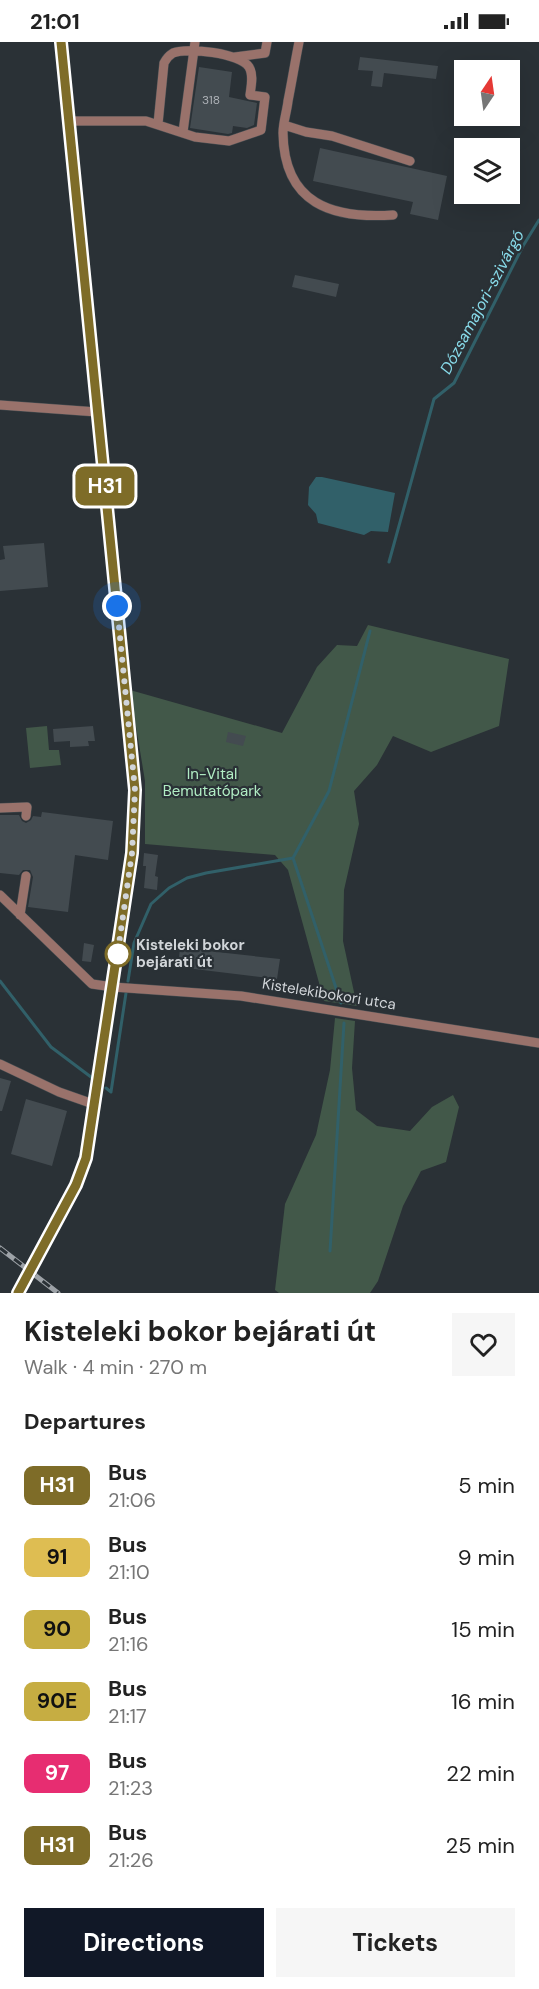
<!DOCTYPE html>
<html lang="en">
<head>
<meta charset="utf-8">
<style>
	body { margin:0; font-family:"DM Sans",sans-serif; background:#f6f6f6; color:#222; height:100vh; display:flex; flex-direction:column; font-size:22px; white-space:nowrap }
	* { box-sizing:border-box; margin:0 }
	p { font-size:20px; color:#767676 }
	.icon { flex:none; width:33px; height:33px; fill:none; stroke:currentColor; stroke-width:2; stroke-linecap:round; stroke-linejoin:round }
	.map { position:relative; height:1251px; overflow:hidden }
	.details { display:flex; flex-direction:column; background:#fff; flex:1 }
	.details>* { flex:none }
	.badge { padding:0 12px; border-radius:9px; font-size:21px; line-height:39px }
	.needle { width:39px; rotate:13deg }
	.buttons { position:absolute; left:454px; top:18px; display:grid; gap:12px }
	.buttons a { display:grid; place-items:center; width:66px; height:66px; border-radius:0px; background:#fff; box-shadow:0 6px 24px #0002; font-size:30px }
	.you { position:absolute; width:30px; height:30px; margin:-15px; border:4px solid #fff; border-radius:50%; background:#1a73e8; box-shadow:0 0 0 9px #1a73e833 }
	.map>.badge { position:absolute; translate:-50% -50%; box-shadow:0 0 0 3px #fff }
	h2 { padding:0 24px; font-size:22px; line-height:54px }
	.round { display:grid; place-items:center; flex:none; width:63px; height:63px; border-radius:0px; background:#f6f6f6 }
	.head { display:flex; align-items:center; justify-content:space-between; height:102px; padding:0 24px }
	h1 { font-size:28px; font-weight:700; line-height:45px }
	.button { display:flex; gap:12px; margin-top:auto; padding:12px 24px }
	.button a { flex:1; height:69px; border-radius:0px; background:#111827; color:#fff; font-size:24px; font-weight:700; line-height:69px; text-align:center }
	.button a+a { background:#f6f6f6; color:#222 }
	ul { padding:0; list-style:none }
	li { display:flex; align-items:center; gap:18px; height:72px; padding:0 24px }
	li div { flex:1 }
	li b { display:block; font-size:22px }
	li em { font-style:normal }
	li .badge { min-width:66px; font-weight:700; text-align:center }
	.status { display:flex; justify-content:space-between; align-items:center; height:42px; padding:0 30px; background:#fff; direction:ltr }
	.status svg { height:16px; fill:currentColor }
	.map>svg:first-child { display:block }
</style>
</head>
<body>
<div class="status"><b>21:01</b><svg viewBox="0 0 49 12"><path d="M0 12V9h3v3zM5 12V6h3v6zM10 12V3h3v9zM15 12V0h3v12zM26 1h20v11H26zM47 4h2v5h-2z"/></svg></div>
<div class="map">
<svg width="539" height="1251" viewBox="0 0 539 1251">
	<rect width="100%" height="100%" fill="#2a3136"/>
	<path fill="#425849" d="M368,583L509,617L499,684L431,710L393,694L377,723L354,749L359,782L344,848L343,899L357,964L324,959L288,828L275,813L145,802V739L130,648L282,691L317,625L337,603L357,604Z
		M47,684L49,708H59L61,723L30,726L26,686Z
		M335,976L355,979L352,1026L356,1068L377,1084L410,1089L432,1065L453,1053L459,1065L446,1120L421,1129L403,1164L378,1239L370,1251H279L275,1248L285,1162L316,1093L330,1028Z"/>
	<path fill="#316069" d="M316,435H322L395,451L388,490L371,489L364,493L318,481L316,472L308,463L309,445Z"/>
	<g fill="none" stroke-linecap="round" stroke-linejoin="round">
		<path stroke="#316069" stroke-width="3" d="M389,520L434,357L454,341L523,204L539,178
			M293,816L341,961
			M0,939L51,1005L95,1038
			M128,939L134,901L151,862L169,846L187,836L206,831L293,816L329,749L370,589
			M106,1046L111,1050L126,951
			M330,1209L344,981"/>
	</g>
	<path fill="#434b50" d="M360,15L438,24L436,37L384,31L382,45L371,44L373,29L358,28Z
		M199,25L232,30L229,55L257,61L254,83L247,86L233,84L232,91L228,92L190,86Z
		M320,106L447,134L438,178L410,172L413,160L313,139Z
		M295,233L339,242L336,255L292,245Z
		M44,501L48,545L0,549V518L5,517L3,504Z
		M93,684L95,699H88L89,704L70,705V699L54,700L53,687Z
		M228,690L246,694L243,704L226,700Z
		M42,770L113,779L108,818L75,813L68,870L28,865L33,835L30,828H23L19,833L0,831V773H19L22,779L26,781L31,778L33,774L41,775Z
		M144,811L158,813L155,834L158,835L157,848L144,846L146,824H143Z
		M84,901L94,903L91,920L82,919Z
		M180,906L280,917L277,937L178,925Z
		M0,1036L11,1039L2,1069H0Z
		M26,1057L67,1069L52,1124L11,1112Z"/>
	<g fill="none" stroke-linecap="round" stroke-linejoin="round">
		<defs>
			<path id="minor" d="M299,0C295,20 292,39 288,59C287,69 283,80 283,91C284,162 332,177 393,173
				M235,15L265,11L267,0
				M68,79H146L195,95L229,99L261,88L265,55L250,53C251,44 254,33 249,25C240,11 187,5 173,11C168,14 166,17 164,21L158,82
				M284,83L306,90L332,94L410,119
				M183,90L195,0
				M0,363L97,370
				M0,766L27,765L26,774
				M0,853L92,942L113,945L241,954L539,1001
				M20,873L26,834
				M0,1022L59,1050L96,1063
				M18,1251L77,1142L86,1116L96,1063L132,811L135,748L61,0"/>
		</defs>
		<use href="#minor" stroke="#484f53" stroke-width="10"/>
		<use href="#minor" stroke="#99726b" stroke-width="9"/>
		<defs>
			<path id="rail" d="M0,1206L58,1251"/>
		</defs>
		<use href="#rail" stroke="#9da2a7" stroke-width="5"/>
		<use href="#rail" stroke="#2a3136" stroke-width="3" stroke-dasharray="9" stroke-linecap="butt"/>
	</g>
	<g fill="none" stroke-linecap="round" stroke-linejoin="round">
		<defs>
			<path id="line" d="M18,1251L76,1143L86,1116L132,811L135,748L61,0"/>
		</defs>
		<use href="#line" stroke="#fff" stroke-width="14"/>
		<use href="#line" stroke="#7e6c28" stroke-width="9"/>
		<path stroke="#d1d5d9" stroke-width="6" stroke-dasharray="0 10.8" d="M117,564L135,748L132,811L116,923L118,912"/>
	</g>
	<circle fill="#fff" stroke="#7e6c28" stroke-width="3" cx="118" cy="912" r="12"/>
	<g text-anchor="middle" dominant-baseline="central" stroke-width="4.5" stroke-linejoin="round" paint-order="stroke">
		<g font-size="12" fill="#aeb2b7">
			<text x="211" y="58">318</text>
		</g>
		<g font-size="15" fill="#b1edc4" stroke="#2a3136">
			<text x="212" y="732">In-Vital<tspan x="212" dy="17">Bemutatópark</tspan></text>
		</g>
		<g font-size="15" font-weight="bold" fill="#d1d5d9" stroke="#2a3136" text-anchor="start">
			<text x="136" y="903">Kisteleki bokor<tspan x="136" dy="17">bejárati út</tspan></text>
		</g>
		<g font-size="15" fill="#d1d5d9" stroke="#2a3136">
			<text transform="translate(329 952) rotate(9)">Kistelekibokori utca</text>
		</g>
		<g font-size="16" font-style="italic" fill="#88dbea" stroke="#2a3136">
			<text transform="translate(482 260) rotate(-62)">Dózsamajori-szivárgó</text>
		</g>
	</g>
</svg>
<div class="buttons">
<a><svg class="needle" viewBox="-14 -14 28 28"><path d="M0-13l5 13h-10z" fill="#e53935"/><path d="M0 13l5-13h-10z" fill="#767676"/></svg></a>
<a><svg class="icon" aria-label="layers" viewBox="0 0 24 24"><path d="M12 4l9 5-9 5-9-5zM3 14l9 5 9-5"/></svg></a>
</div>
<div class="you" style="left:117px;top:564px"></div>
<b class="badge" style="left:105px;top:444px;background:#7e6c28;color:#fff">H31</b>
</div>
<section class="details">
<div class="head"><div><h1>Kisteleki bokor bejárati út</h1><p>Walk · 4 min · 270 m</p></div><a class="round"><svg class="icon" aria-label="heart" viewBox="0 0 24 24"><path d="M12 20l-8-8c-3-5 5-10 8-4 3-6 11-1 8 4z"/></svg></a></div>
<h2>Departures</h2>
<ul>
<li><span class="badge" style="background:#7e6c28;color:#fff">H31</span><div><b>Bus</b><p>21:06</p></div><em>5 min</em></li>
<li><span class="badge" style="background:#debd52;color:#111">91</span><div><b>Bus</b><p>21:10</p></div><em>9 min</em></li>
<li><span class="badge" style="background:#c6ad42;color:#111">90</span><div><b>Bus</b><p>21:16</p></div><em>15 min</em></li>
<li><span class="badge" style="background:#c6ad42;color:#111">90E</span><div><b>Bus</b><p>21:17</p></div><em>16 min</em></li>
<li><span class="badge" style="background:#e72d71;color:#fff">97</span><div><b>Bus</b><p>21:23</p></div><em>22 min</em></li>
<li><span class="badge" style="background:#7e6c28;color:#fff">H31</span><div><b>Bus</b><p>21:26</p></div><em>25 min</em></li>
</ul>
<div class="button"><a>Directions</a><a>Tickets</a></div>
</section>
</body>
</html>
